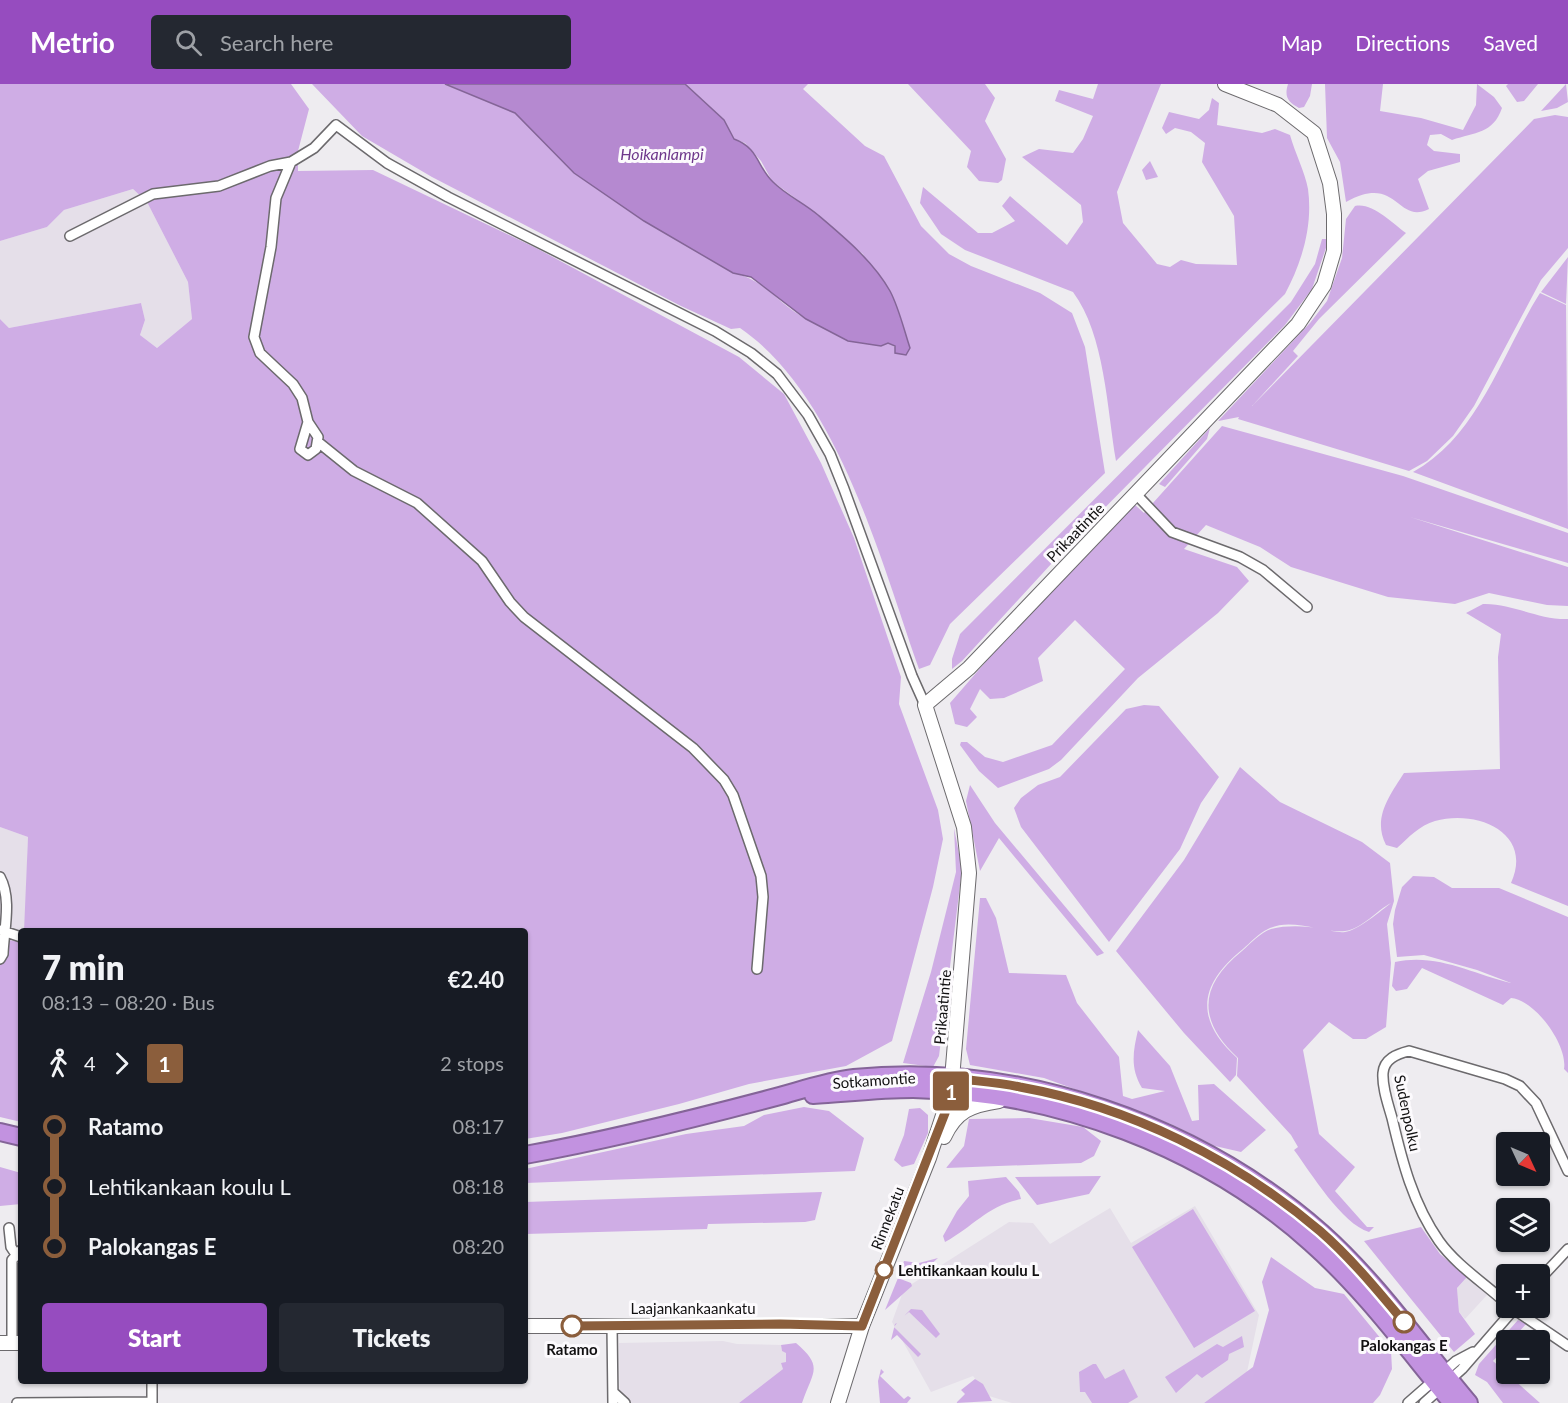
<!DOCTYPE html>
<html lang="en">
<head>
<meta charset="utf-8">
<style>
	body { margin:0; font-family:Lato,sans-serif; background:#242831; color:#f1f3f6; height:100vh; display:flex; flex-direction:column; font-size:22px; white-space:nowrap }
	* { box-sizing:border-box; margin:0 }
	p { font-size:20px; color:#9ea1a6 }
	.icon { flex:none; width:33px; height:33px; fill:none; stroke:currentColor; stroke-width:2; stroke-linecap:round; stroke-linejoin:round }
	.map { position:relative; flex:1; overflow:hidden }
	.drawer { position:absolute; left:18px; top:844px; width:510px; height:456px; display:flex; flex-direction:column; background:#171b24; border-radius:6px; box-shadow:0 2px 4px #0004 }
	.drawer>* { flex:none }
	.badge { padding:0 12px; border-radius:4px; font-size:21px; line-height:39px }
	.needle { width:39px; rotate:134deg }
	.controls { position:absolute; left:1496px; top:1048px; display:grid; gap:12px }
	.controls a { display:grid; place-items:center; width:54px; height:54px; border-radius:6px; background:#171b24; box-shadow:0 2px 4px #0004; font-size:30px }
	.map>.badge { position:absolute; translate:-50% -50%; box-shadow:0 0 0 3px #fff }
	.legs { display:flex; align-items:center; gap:9px; height:66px; padding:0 24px; font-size:20px }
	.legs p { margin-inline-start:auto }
	.summary { display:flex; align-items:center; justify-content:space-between; height:102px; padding:0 24px }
	h1 { font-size:33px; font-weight:800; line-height:45px }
	.button { display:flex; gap:12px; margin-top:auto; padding:12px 24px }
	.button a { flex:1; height:69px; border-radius:6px; background:#964cbf; color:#fff; font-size:24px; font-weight:800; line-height:69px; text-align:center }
	.button a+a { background:#242831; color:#f1f3f6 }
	ul { padding:0 24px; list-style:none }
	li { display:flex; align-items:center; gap:21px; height:60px; font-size:22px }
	li i { display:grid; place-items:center; width:9px; height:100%; margin:0 8px; background:currentColor }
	li i::after { content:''; width:15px; height:15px; margin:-8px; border:4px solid; border-radius:50%; background:#171b24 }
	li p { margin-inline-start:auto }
	li:first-child i { background:linear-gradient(#0000 50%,currentColor 0) }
	li:last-child i { background:linear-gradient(currentColor 50%,#0000 0) }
	header { display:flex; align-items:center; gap:36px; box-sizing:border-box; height:84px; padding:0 30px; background:#964cbf; color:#fff }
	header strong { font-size:28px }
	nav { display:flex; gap:33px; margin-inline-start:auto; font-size:21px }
	.search { width:420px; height:54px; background:#242831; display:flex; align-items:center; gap:15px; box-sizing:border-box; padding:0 21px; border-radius:6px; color:#9ea1a6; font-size:22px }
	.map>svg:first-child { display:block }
</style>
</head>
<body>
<header>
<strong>Metrio</strong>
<div class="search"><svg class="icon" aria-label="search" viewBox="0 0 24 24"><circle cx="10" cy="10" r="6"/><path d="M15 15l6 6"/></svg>Search here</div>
<nav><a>Map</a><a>Directions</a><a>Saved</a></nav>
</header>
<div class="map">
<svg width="1568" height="1319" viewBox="0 0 1568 1319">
	<rect width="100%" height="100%" fill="#eeecf0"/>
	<path fill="#e5dfe9" d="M133,105L147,118L188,198L192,235L157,264L140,251L145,236L141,219L9,244L0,235V157L47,143L64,126Z
		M0,743L28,753L25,846L21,848L16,857L0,855Z
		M1195,1122L1259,1231L1247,1288L1204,1319H1012L989,1312L973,1292L931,1308L892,1238L904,1205L1009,1138L1033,1139L1050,1160L1110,1124L1131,1159Z
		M1467,1193L1487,1211L1465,1235L1459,1228L1457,1204Z
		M723,1257L737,1260L781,1261L782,1267L786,1268V1278L783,1285L739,1319H620L619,1259Z"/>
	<path fill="#cfade5" d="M0,0H291L309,25L298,67V87L373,86L536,164L739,273L784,310L821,379L854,454L901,593L899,620L938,726L943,755L933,803L892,957L846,982L749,1000L679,1020L562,1049L525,1055V848L24,847L28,753L0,743V235L9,244L141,219L145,236L140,251L157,264L192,235L188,198L147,118L133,105L64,126L47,143L0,157Z
		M312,0H445L515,29L574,88L733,189C767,196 778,221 807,235C836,250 875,246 902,268L863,170L834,148L818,131L772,97L761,77L745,59L734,55L724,36L685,0H808L803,5L865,62L884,72L921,142L949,170L971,182L1040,209L1072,229L1085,263L1105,389L950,540L930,581L919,585C881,478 838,311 740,244L731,245L681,222L432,93L362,52Z
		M908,0H985L995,14L985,37L1006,75L1002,96L998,99L979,97L967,83L971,67Z
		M1098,0H1161L1117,108L1123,139L1157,180L1170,183L1181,176L1196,180L1237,181L1234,132L1202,78L1205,59L1191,48L1175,44L1166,50L1162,44L1169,28L1199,35L1209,26L1212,14L1219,19L1217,41L1262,49L1275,45L1290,51C1295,69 1305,88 1308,105C1313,142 1302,178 1285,210L1116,377C1107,325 1105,251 1073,208L965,166L941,150L920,119L923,103L978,149H992L1015,137L1002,122L1010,112L1067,161L1083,138L1081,121L1022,73L1039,65L1073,69L1083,55L1093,32L1055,17L1059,6L1093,15Z
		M1288,0H1312L1310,12L1304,23L1299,24C1288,18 1284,13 1288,0Z
		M1325,0H1383L1380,27L1421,34L1463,46L1476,21L1477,0L1494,13L1502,24C1493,50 1475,48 1452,56L1441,50L1430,51L1427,61L1434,67L1460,70V78L1428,87L1418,95L1429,125C1396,141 1398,89 1346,118L1340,78L1327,54Z
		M1508,0H1538L1524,17L1517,18L1506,2Z
		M1566,0L1568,18L1557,24L1541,27Z
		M1555,31L1568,33V164L1541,196L1474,322L1453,352L1427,377L1409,387L1238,335L1239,333L1218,337L1310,239L1327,217L1342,174L1346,135L1355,122C1372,118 1392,139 1406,149L1319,235L1293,267L1298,272L1252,322L1534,35Z
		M1150,77L1158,93L1146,96L1142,86Z
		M1322,155H1329L1312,205L1285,241L1075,454L962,577L952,585V575L960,550L1291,218L1315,180Z
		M1568,173L1566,220L1541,208Z
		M1540,209L1566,221L1568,445L1413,388C1479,352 1502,269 1540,209Z
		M1222,342L1403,392L1568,449V479L1410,433L1568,483V522L1547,521L1489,509L1455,520L1388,513L1291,483L1260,463L1206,441L1184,465L1237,483L1249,497L1218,529L1138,594L1061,676L1049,685L998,704L979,687L960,661L961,658H967L985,673L1003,678L1052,661L1125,585L1075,536L1038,574L1043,597L1004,614L990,615L980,605L970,625L977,633L967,643L955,640L950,619L1003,558L1135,421L1144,429Z
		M1210,344L1207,355L1165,403L1159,400Z
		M1483,520C1512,519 1538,536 1568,535V822L1511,799C1534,748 1476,725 1435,737C1420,741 1408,754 1397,764L1386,761C1372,734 1390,711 1404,689L1500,685L1498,573L1501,550L1466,529Z
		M1144,621L1159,622L1219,693L1201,719L1180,765L1109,858L1021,743L1014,724L1021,714L1038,701L1060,693L1126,625Z
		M1240,683L1280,718L1362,758L1390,779L1394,817L1387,840L1391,879L1386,943L1366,955H1353L1329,938L1303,966L1319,1050L1355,1083L1335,1107L1367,1143H1374L1369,1148C1342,1140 1311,1089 1294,1066L1298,1063L1291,1051L1237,992L1238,974C1197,936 1199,902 1242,867C1250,860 1261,848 1271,845C1288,841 1306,842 1322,845C1329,846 1338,849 1345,848C1357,847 1382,826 1391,819C1377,826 1362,845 1345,847C1320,849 1292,833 1268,845C1259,849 1250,859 1243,865C1199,900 1194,935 1237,974L1236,991L1230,998L1184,949L1116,867L1184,776Z
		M970,701L995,739L1104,869L1097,872L999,754L980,787L966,717Z
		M954,744L962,785L939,972L933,983L903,979L931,888L956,788Z
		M1413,792L1434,793L1452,804H1499L1568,833V989L1564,985C1568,961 1535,916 1511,914L1503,921L1422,884L1407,905L1396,907L1392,902L1395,878C1438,869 1472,890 1511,899L1477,886L1424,871L1397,873L1393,840L1395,826L1402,803Z
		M980,814H986L996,834L1009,889L1066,891L1077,919L1119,973L1123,1012L1132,1015L1165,1007L1142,1004C1130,984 1133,968 1138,946L1170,982L1192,1037L1199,1036L1198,1001L1214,1000L1266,1046L1241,1068L1215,1062L1171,1040L1044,994L970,981L966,965Z
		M21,851V1038L0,1033V855L15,857Z
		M804,1023L829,1027L864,1054L855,1087L525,1099V1085L686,1050L744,1042L764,1031Z
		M920,1024L928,1031V1049L914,1080L902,1083L894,1076L904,1051L909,1025Z
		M1029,1034L1083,1043L1101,1057L1094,1072L1081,1079L946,1084L964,1062L969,1035Z
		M0,1083L21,1089V1120L0,1122Z
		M1101,1092L1089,1110L1037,1121L1015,1093Z
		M1006,1093L1019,1108L1021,1115C987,1122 974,1142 945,1158L943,1152L957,1127L969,1112L968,1097Z
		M822,1108L815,1136L805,1138L708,1140L707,1145L525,1150V1118Z
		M1193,1125L1255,1227L1194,1264L1132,1163Z
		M1421,1143L1440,1170L1467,1193L1457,1204L1459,1228L1475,1250L1454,1268L1364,1157Z
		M1271,1173L1315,1204L1344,1210L1391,1267L1392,1285L1380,1311L1373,1319H1204L1253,1283L1269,1226L1262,1198Z
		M938,1174L917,1193L900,1187L904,1177L919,1179Z
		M898,1194L911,1199L912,1202L885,1226Z
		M911,1225L922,1226L940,1250L936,1254L909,1228L904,1232Z
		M1518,1236L1526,1240L1511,1257H1506V1263L1493,1277L1540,1319H1503L1487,1298L1475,1291L1479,1280Z
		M897,1239L894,1243L921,1270L918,1273L897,1251L891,1256L895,1240Z
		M1242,1252L1244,1263L1229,1270L1228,1276L1202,1294L1197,1290L1176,1309L1165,1293L1217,1260L1223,1263Z
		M796,1259C824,1283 813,1287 802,1319H739L783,1285L781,1279L786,1278V1269L782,1267L781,1261Z
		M1093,1280H1096L1105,1295L1124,1285L1138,1313L1128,1319H1092L1085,1308H1080L1079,1288Z
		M881,1285L884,1288L880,1292L904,1315L908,1312L911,1314L907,1319H880L878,1297Z
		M975,1295L983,1300L992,1317L956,1319L965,1310L961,1306Z"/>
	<path fill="#b589d0" stroke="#846597" stroke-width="1.5" d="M445,0H685L724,36L734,55C759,64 757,83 773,98C786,111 804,119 818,131C844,153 873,177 890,207C899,224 904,246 910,264L906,271L895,269V262L888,259L881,262L848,257L806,235L751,193L733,189L644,137L574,89L515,29Z"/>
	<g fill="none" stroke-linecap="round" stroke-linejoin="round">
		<defs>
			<path id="street" d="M291,78L276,114L271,163L254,253L260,269L293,300L302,314L308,338L318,353L316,365L308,371L300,365L308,338
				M70,152L153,110L219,102L270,82L291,78L314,64L336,41L387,79L448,113L715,247L751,269L777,290L808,331L830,370L844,405L912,592L925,621
				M318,358L354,387L417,419L482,477L510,518L524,533L693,664L724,696L733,711L761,792L763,813L757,885
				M1135,409L1172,448L1240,473L1263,486L1307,523
				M0,793C12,815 4,845 3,870L0,875
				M0,846L21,853
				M9,1144L11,1163L15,1169
				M1539,1196L1568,1165
				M1506,1219C1484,1199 1456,1181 1439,1157C1413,1120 1402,1077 1392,1034C1388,1020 1382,1003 1383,989C1384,975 1397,970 1409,967L1505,995L1520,1002L1536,1019L1568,1087
				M1512,1224L1568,1262
				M612,1242L613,1319
				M12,1259V1176L21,1166
				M152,1298V1319
				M613,1308L625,1319
				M17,1319L152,1318
				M1408,1319L1456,1277L1473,1268
				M1424,1319L1462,1285L1515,1224"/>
			<path id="secondary" d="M944,1053C956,1027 971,1021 999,1017
				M525,1242H862
				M0,1259H21
				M838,1319L862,1242L929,1074L951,1007L969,789L964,743L925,621L969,584L1298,240L1324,201L1334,167V130L1330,99L1314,49L1278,21L1225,0"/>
			<path id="highway" d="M813,1011C847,1009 879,1005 913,1005C1056,1008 1204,1063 1311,1159C1364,1206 1407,1265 1452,1319
				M0,1048L21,1053
				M525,1071C609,1056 693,1035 776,1013C802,1006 827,997 854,994C1019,977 1198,1040 1322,1149C1378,1199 1421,1262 1469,1319"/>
		</defs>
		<use href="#street" stroke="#6c6a6d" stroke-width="12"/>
		<use href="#secondary" stroke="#6c6a6d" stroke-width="16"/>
		<use href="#highway" stroke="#846498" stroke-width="20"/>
		<use href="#street" stroke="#fff" stroke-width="9"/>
		<use href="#secondary" stroke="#fff" stroke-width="14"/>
		<use href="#highway" stroke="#c292e0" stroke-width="16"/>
	</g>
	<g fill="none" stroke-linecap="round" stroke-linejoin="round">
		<defs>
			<path id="line-1" d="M572,1242L780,1240L862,1242L945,1029L952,994C974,997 997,998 1020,1003C1130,1023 1235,1075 1320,1147C1351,1174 1378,1207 1404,1238"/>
		</defs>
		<use href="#line-1" stroke="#fff" stroke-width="14"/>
		<use href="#line-1" stroke="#8b5e3c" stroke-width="9"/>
	</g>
	<g fill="#fff" stroke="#8b5e3c" stroke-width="3">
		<circle cx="884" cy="1186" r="8"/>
		<circle cx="1404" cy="1238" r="10"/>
		<circle cx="572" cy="1242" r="10"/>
	</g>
	<g text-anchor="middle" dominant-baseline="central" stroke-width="6" stroke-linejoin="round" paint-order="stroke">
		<g font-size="15" fill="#111011" stroke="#fcfafd">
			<text transform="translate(1075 448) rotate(-46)">Prikaatintie</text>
			<text transform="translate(942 923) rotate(-85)">Prikaatintie</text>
			<text transform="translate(874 996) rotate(-4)">Sotkamontie</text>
			<text transform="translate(1408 1029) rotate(78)">Sudenpolku</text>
			<text transform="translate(887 1134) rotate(-69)">Rinnekatu</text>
			<text x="693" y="1224">Laajankankaankatu</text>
		</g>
		<g font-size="15" font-weight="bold" fill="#111011" stroke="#fcfafd">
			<text x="898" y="1186" text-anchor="start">Lehtikankaan koulu L</text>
			<text x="1404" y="1261">Palokangas E</text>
			<text x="572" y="1265">Ratamo</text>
		</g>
		<g font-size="16" font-style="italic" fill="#6e378b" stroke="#fcfafd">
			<text x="662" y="69">Hoikanlampi</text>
		</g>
	</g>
</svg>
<div class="controls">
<a><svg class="needle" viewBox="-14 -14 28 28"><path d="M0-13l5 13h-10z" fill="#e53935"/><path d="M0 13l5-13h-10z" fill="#9ea1a6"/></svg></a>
<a><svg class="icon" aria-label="layers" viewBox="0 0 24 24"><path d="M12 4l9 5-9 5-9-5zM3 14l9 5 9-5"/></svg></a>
<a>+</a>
<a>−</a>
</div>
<b class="badge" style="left:951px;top:1007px;background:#8b5e3c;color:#fff">1</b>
<section class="drawer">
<div class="summary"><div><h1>7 min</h1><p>08:13 – 08:20 · Bus</p></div><b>€2.40</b></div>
<div class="legs"><svg class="icon" aria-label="walk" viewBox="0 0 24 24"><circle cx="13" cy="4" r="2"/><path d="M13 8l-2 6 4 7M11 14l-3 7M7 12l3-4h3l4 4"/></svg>4<svg class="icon" aria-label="forward" viewBox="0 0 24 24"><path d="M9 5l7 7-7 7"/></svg><b class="badge" style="background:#8b5e3c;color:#fff">1</b><p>2 stops</p></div>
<ul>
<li><i style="color:#8b5e3c"></i><b>Ratamo</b><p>08:17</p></li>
<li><i style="color:#8b5e3c"></i><span>Lehtikankaan koulu L</span><p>08:18</p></li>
<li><i style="color:#8b5e3c"></i><b>Palokangas E</b><p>08:20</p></li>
</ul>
<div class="button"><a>Start</a><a>Tickets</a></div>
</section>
</div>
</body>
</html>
